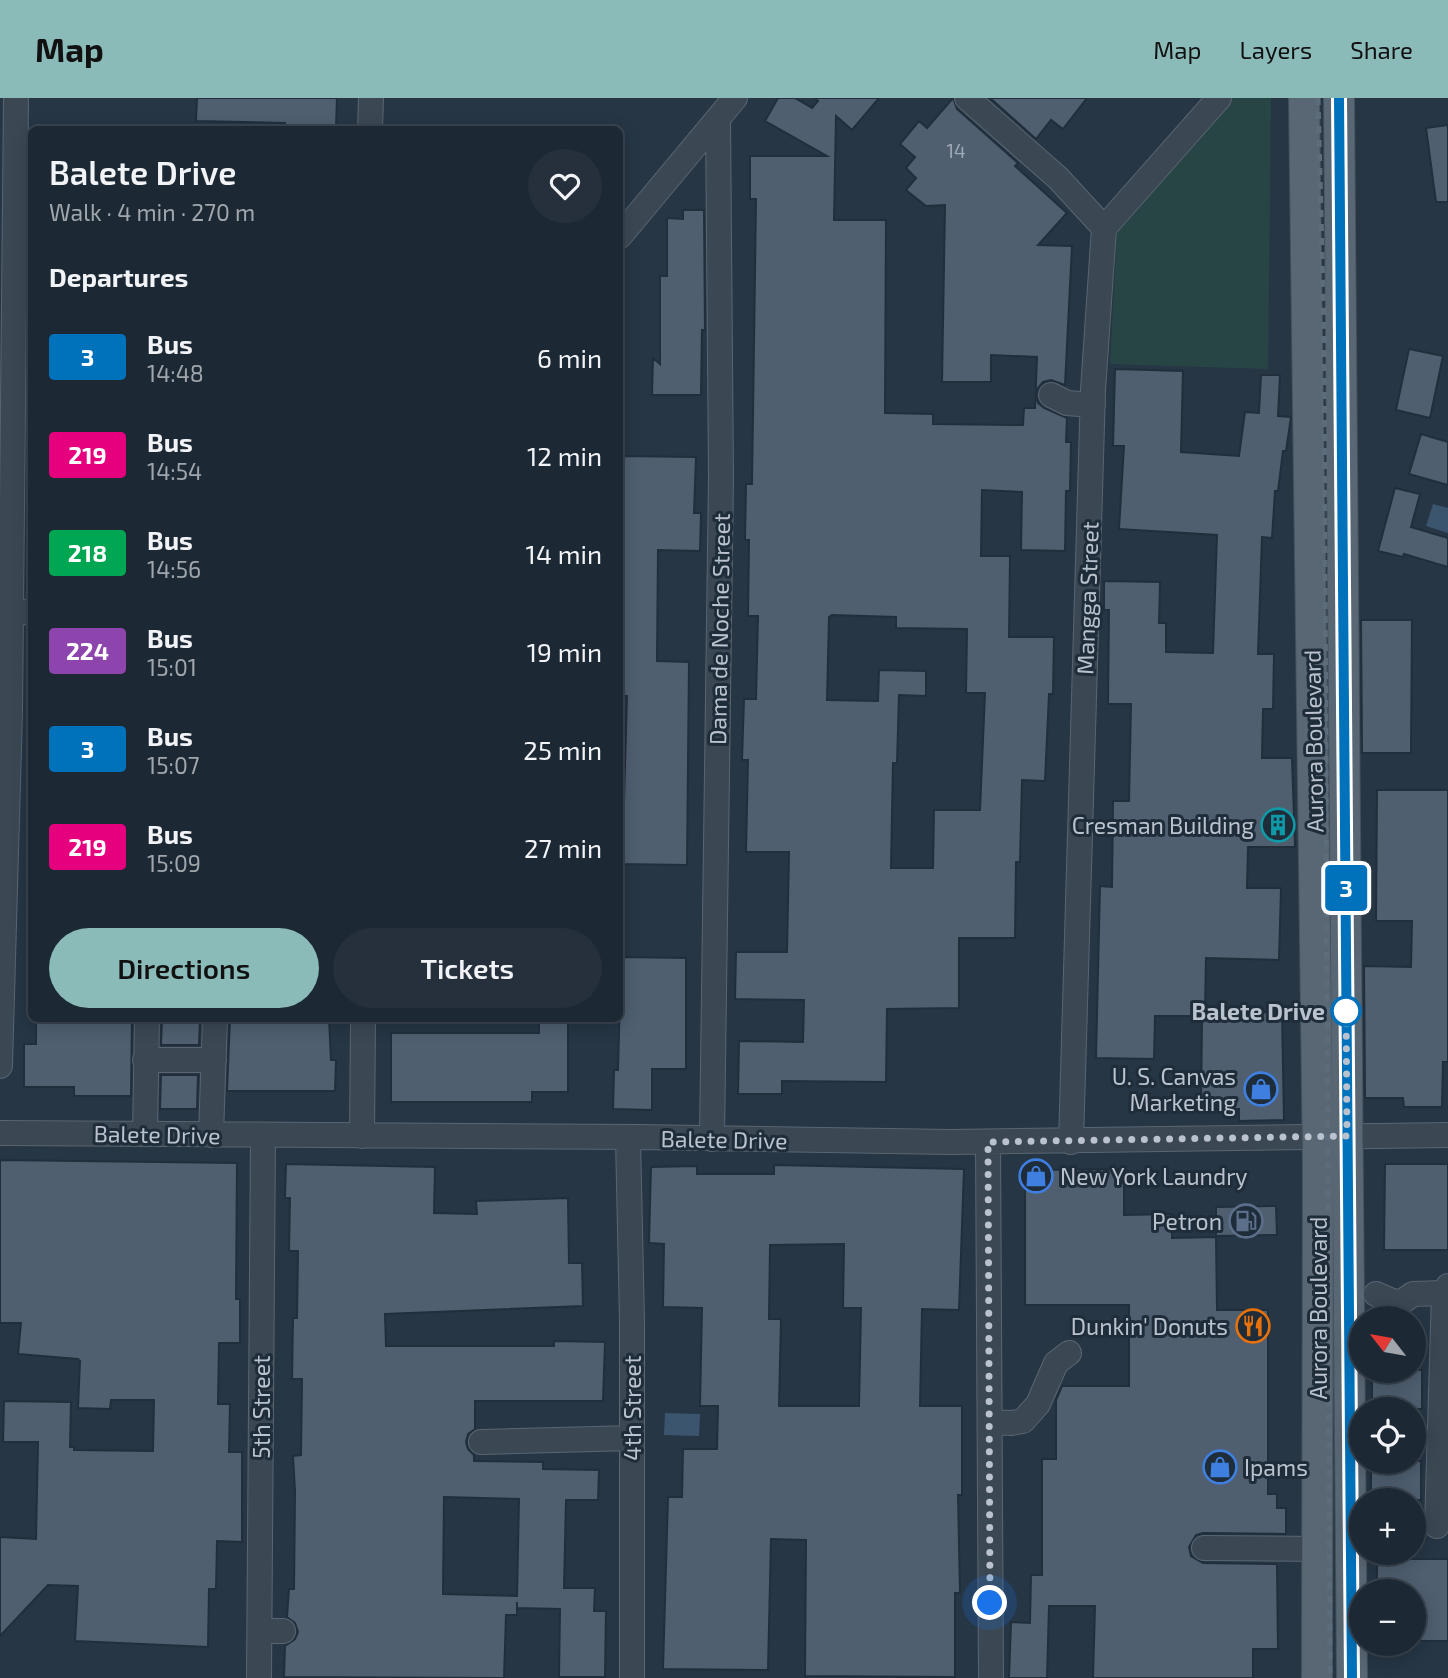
<!DOCTYPE html>
<html lang="en">
<head>
<meta charset="utf-8">
<style>
	body { margin:0; font-family:"Exo 2",sans-serif; background:#25303c; color:#f1f3f6; height:100vh; display:flex; flex-direction:column; font-size:26px; white-space:nowrap }
	* { box-sizing:border-box; margin:0 }
	p { font-size:23px; color:#a0a6ac }
	.icon { flex:none; width:38px; height:38px; fill:none; stroke:currentColor; stroke-width:2; stroke-linecap:round; stroke-linejoin:round }
	.map { position:relative; flex:1; overflow:hidden }
	.side { position:absolute; left:28px; top:28px; width:595px; height:896px; display:flex; flex-direction:column; background:#1c2834; border-radius:10px; box-shadow:0 4px 18px #0003,0 0 0 2px #3a444f }
	.side>* { flex:none }
	.badge { padding:0 14px; border-radius:5px; font-size:24px; line-height:46px }
	.needle { width:46px; rotate:301deg }
	.fabs { position:absolute; left:1349px; top:1208px; display:grid; gap:14px }
	.fabs a { display:grid; place-items:center; width:77px; height:77px; border-radius:50%; background:#1c2834; box-shadow:0 4px 18px #0003,0 0 0 2px #3a444f; font-size:35px }
	.you { position:absolute; width:35px; height:35px; margin:-18px; border:5px solid #fff; border-radius:50%; background:#1a73e8; box-shadow:0 0 0 10px #1a73e833 }
	.map>.badge { position:absolute; translate:-50% -50%; box-shadow:0 0 0 4px #fff }
	h2 { padding:0 21px; font-size:26px; line-height:63px }
	.round { display:grid; place-items:center; flex:none; width:74px; height:74px; border-radius:37px; background:#25303c }
	.overview { display:flex; align-items:center; justify-content:space-between; height:119px; padding:0 21px }
	h1 { font-size:33px; font-weight:600; line-height:52px }
	.primary-button { display:flex; gap:14px; margin-top:auto; padding:14px 21px }
	.primary-button a { flex:1; height:80px; border-radius:42px; background:#8bbbb9; color:#111; font-size:28px; font-weight:600; line-height:80px; text-align:center }
	.primary-button a+a { background:#25303c; color:#f1f3f6 }
	ul { padding:0; list-style:none }
	li { display:flex; align-items:center; gap:21px; height:98px; padding:0 21px }
	li div { flex:1 }
	li b { display:block; font-size:26px }
	li em { font-style:normal }
	li .badge { min-width:77px; font-weight:700; text-align:center }
	header { display:flex; align-items:center; gap:42px; box-sizing:border-box; height:98px; padding:0 35px; background:#8bbbb9; color:#111 }
	header strong { font-size:33px }
	nav { display:flex; gap:38px; margin-inline-start:auto; font-size:24px }
	.map>svg:first-child { display:block }
</style>
</head>
<body>
<header>
<strong>Map</strong>
<nav><a>Map</a><a>Layers</a><a>Share</a></nav>
</header>
<div class="map">
<svg width="1448" height="1580" viewBox="0 0 1448 1580">
	<rect width="100%" height="100%" fill="#263645"/>
	<path fill="#284546" d="M1233,0H1271L1268,271L1110,266L1117,134Z"/>
	<path fill="#3c556e" d="M1433,406L1448,410V435L1426,428Z
		M665,1315L700,1316L699,1338L664,1337Z"/>
	<path fill="#4f5f70" stroke="#212f3c" stroke-width="2" fill-rule="evenodd" d="M197,0H337L336,29L285,28V25L196,23Z
		M778,0H795L812,10L818,3L815,0H879L852,32L836,18L834,122H886L885,315L933,316V326L1023,327L1024,310H1035L1037,259L991,257V284H942L945,107L926,108L906,92L916,80L906,70L915,59L900,46L919,23L927,30L953,0L957,11L1018,65L1015,68L1067,115L1038,147L1072,148L1065,287L1051,282L1043,284L1038,290L1036,297L1038,305L1044,310L1067,320L1066,344H1071L1070,393H1066L1065,453L1021,452L1022,394L982,392L981,458H1010L1009,539H1054L1053,596H1049L1045,683L1022,682L1020,764H1016L1015,840H959V910L887,911L886,984L782,983V996H738L739,943L803,944L804,902L735,901L736,854H787L789,754H746L748,662H742L744,601H756L758,518H748L749,442H745L746,386H752L756,101H750V58H827L765,23ZM832,517L896,519V530L967,531L966,595H985L980,712H934L933,770H891L893,665H897L899,597L926,598V573L879,572L878,603L827,602L829,519Z
		M990,0H1087L1063,31L1051,22L1036,41Z
		M1448,27V104H1436L1426,30Z
		M683,112H704L705,232H702L701,297H652L653,260L660,266V178H667V120L683,121Z
		M1409,251L1443,258L1430,320L1396,312Z
		M1115,271L1183,273L1181,354L1239,358L1245,314L1259,315L1261,277H1280L1278,318L1291,319L1286,353H1283L1278,393H1275L1272,440L1262,439L1258,556H1274L1273,611H1263L1262,660H1292L1295,749H1248L1247,790H1281L1279,862L1206,860L1205,915L1282,914L1284,1022L1239,1023V1011H1201L1202,918H1155L1154,961L1096,960L1100,788L1112,789L1113,703H1129L1131,606H1108L1109,512H1104V483L1160,484L1159,525H1166V554L1213,555L1217,437L1119,431L1124,348H1113Z
		M1421,336L1448,344V387L1409,376Z
		M620,358L696,359L694,415H701L700,453L658,452L657,563L689,564L687,767L620,766V703H624L627,598H620Z
		M1395,390L1420,396L1411,429L1448,440V469L1404,456L1403,459L1378,453Z
		M1361,522H1412L1411,655H1362Z
		M1377,692H1448V964H1443L1442,1009H1404L1403,1000H1365L1364,868L1411,869L1412,823H1376Z
		M621,859L686,860V971H652V1012L613,1011L614,972H618Z
		M36,920H132L131,998H74V989H24V946H36Z
		M162,920H200L199,947H161Z
		M230,920H329L331,962H336L335,993H227Z
		M539,920H568V994H532V1004H391V935H539Z
		M161,977H198L197,1011H160Z
		M0,1062L237,1065L236,1201H240V1245H219L218,1306H230L229,1354H242V1444L217,1443L216,1491H209L208,1549L75,1543L78,1488L48,1487L0,1538V1439L36,1441L38,1344H3L4,1303L71,1304L70,1349H74V1352L153,1353L154,1302H111L110,1311L78,1310L80,1263L78,1261L18,1256L21,1225H0Z
		M286,1066L435,1069L434,1115L477,1116L476,1103L568,1100L569,1165H582L583,1208L385,1216L386,1248H554V1243L605,1244L603,1303H475V1331L468,1336L466,1344L468,1351L474,1357V1363L543,1364V1371L599,1372L598,1402H566L564,1490H595L594,1513H606L605,1579H559L560,1511L517,1510V1504V1517H506L504,1580L284,1579L285,1548L295,1541L298,1534L295,1525L287,1519L289,1491H294L295,1393L293,1358L301,1357L302,1281H292L293,1220H297L298,1153H289L290,1100H285ZM444,1399L519,1401L517,1498L443,1496Z
		M1385,1066H1448V1152H1384Z
		M774,1067L964,1071L959,1212L922,1211L920,1308H962V1397H958L960,1495H955V1579L805,1578L806,1442L771,1441L768,1572L663,1571L668,1399H682L683,1351H717L718,1308H700L702,1210L663,1209L664,1146L649,1145L651,1069L697,1068V1076H774ZM844,1146L843,1210H861L859,1308H779L781,1221H769L770,1147Z
		M1124,1071V1117L1172,1116V1140L1216,1139L1217,1212H1268V1396H1277V1410H1286V1436L1203,1435L1196,1437L1189,1449L1191,1458L1203,1465L1277,1466L1278,1551H1253V1580H1093L1095,1508H1049L1047,1580H1009L1011,1524L1030,1525L1031,1477H1042V1361H1056V1302L1062,1288H1129V1207H1025V1072Z
		M1276,1108L1277,1137L1216,1138V1109Z
		M1372,1272H1422V1311H1372Z
		M1371,1363H1421V1402H1371Z
		M1377,1461H1448V1543H1414V1493H1377Z"/>
	<g fill="none" stroke-linecap="round" stroke-linejoin="round">
		<defs>
			<path id="minor" d="M967,0L1058,80L1104,130
				M370,32L371,0
				M620,138L735,0
				M1051,297L1067,305L1093,307
				M10,512L32,515
				M145,962H214
				M0,968L10,613L16,0
				M0,1035L638,1039L951,1044L1448,1037
				M145,1036L147,920
				M211,1037L215,920
				M362,1038L363,920
				M628,1040L632,1224V1580
				M712,1041L721,379L718,21
				M988,1044L991,1580
				M1071,1044L1093,292L1104,130L1219,0
				M1376,1196L1394,1204L1403,1203L1413,1196L1444,1195L1448,1188
				M990,1324L1011,1325L1023,1323L1038,1306L1056,1265L1069,1255
				M481,1344L632,1340
				M1437,1428L1444,1195
				M1204,1450L1318,1451
				M260,1533H283
				M259,1580L263,1037"/>
			<path id="major" d="M1304,0L1318,1069L1317,1580
				M1339,0L1352,1580"/>
		</defs>
		<use href="#minor" stroke="#5a6571" stroke-width="26"/>
		<use href="#major" stroke="#45515d" stroke-width="32"/>
		<use href="#minor" stroke="#3b4854" stroke-width="24"/>
		<use href="#major" stroke="#596774" stroke-width="30"/>
		<path stroke="#5d6c7b" stroke-width="5" stroke-dasharray="7 7" stroke-linecap="butt" d="M1318,0L1324,232L1330,1580"/>
	</g>
	<g fill="none" stroke-linecap="round" stroke-linejoin="round">
		<defs>
			<path id="line" d="M1339,0L1352,1580"/>
		</defs>
		<use href="#line" stroke="#fff" stroke-width="16"/>
		<use href="#line" stroke="#0072bc" stroke-width="10"/>
		<path stroke="#b9c2cd" stroke-width="7" stroke-dasharray="0 12.6" d="M990,1505L988,1044L1347,1038L1346,901V913"/>
	</g>
	<defs>
		<symbol id="building-ring" viewBox="-11 -11 22 22"><circle r="9.5" fill="#1f2d3a" stroke="#0f9aa8" stroke-width="1.5"/><path d="M-4-6H4V6H1V3H-1V6H-4ZM-2.5-4.3h1.7v1.8h-1.7ZM.8-4.3h1.7v1.8H.8ZM-2.5-1h1.7V.8h-1.7ZM.8-1h1.7V.8H.8Z" fill="#0f9aa8"/></symbol>
		<symbol id="shop-ring" viewBox="-11 -11 22 22"><circle r="9.5" fill="#1f2d3a" stroke="#3f7fe0" stroke-width="1.5"/><path d="M-5-2.5h2.3a2.7 3.5 0 0 1 5.4 0H5L5.5 6h-11ZM-1.5-2.5h3a1.5 2.3 0 0 0-3 0Z" fill="#3f7fe0"/></symbol>
		<symbol id="fuel-ring" viewBox="-11 -11 22 22"><circle r="9.5" fill="#1f2d3a" stroke="#5c6f8a" stroke-width="1.5"/><path d="M-5.5-6h7V0h2V4h1.3V-2.5L3-4.5l.8-.8L6-3V5H2.5V1h-1V6h-7ZM-4.2-4.7v3.2H.2V-4.7Z" fill="#5c6f8a"/></symbol>
		<symbol id="restaurant-ring" viewBox="-11 -11 22 22"><circle r="9.5" fill="#1f2d3a" stroke="#e8710a" stroke-width="1.5"/><path d="M-5-6h1v4h1v-4h1v4h1v-4h1v5L-1.5 .5V6h-2V.5L-5-1ZM5-6V6H3V1.5H1.5Q1.5-4 5-6Z" fill="#e8710a"/></symbol>
	</defs>
	<g fill-rule="evenodd">
		<use href="#building-ring" x="1259" y="708" width="38" height="38"/>
		<use href="#shop-ring" x="1242" y="972" width="38" height="38"/>
		<use href="#shop-ring" x="1017" y="1059" width="38" height="38"/>
		<use href="#fuel-ring" x="1227" y="1104" width="38" height="38"/>
		<use href="#restaurant-ring" x="1234" y="1209" width="38" height="38"/>
		<use href="#shop-ring" x="1201" y="1350" width="38" height="38"/>
	</g>
	<circle fill="#fff" stroke="#0072bc" stroke-width="3.5" cx="1346" cy="913" r="14"/>
	<g text-anchor="middle" dominant-baseline="central" stroke-width="6" stroke-linejoin="round" paint-order="stroke">
		<g font-size="19" fill="#9ea9b6">
			<text x="956" y="52">14</text>
		</g>
		<g font-size="23" fill="#b9c2cd" stroke="#1f2d3a">
			<text transform="translate(1087 500) rotate(-88)">Mangga Street</text>
			<text transform="translate(719 531) rotate(-89)">Dama de Noche Street</text>
			<text transform="translate(1313 643) rotate(-91)">Aurora Boulevard</text>
			<text transform="translate(157 1036) rotate(1)">Balete Drive</text>
			<text transform="translate(724 1041) rotate(1)">Balete Drive</text>
			<text transform="translate(1318 1210) rotate(-90)">Aurora Boulevard</text>
			<text transform="translate(261 1309) rotate(-90)">5th Street</text>
			<text transform="translate(632 1310) rotate(-90)">4th Street</text>
		</g>
		<g font-size="23" fill="#b9c2cd" stroke="#1f2d3a" text-anchor="end">
			<text x="1254" y="727">Cresman Building</text>
			<text x="1236" y="978">U. S. Canvas<tspan x="1236" dy="26">Marketing</tspan></text>
			<text x="1060" y="1078" text-anchor="start">New York Laundry</text>
			<text x="1222" y="1123">Petron</text>
			<text x="1228" y="1228">Dunkin' Donuts</text>
			<text x="1244" y="1369" text-anchor="start">Ipams</text>
		</g>
		<g font-size="23" font-weight="bold" fill="#b9c2cd" stroke="#1f2d3a" text-anchor="end">
			<text x="1325" y="913">Balete Drive</text>
		</g>
	</g>
</svg>
<div class="fabs">
<a><svg class="needle" viewBox="-14 -14 28 28"><path d="M0-13l5 13h-10z" fill="#e53935"/><path d="M0 13l5-13h-10z" fill="#a0a6ac"/></svg></a>
<a><svg class="icon" aria-label="locate" viewBox="0 0 24 24"><circle cx="12" cy="12" r="6"/><path d="M12 2v4M12 18v4M2 12h4M18 12h4"/></svg></a>
<a>+</a>
<a>−</a>
</div>
<div class="you" style="left:990px;top:1505px"></div>
<b class="badge" style="left:1346px;top:790px;background:#0072bc;color:#fff">3</b>
<section class="side">
<div class="overview"><div><h1>Balete Drive</h1><p>Walk · 4 min · 270 m</p></div><a class="round"><svg class="icon" aria-label="heart" viewBox="0 0 24 24"><path d="M12 20l-8-8c-3-5 5-10 8-4 3-6 11-1 8 4z"/></svg></a></div>
<h2>Departures</h2>
<ul>
<li><span class="badge" style="background:#0072bc;color:#fff">3</span><div><b>Bus</b><p>14:48</p></div><em>6 min</em></li>
<li><span class="badge" style="background:#e6007e;color:#fff">219</span><div><b>Bus</b><p>14:54</p></div><em>12 min</em></li>
<li><span class="badge" style="background:#00a651;color:#fff">218</span><div><b>Bus</b><p>14:56</p></div><em>14 min</em></li>
<li><span class="badge" style="background:#8e44ad;color:#fff">224</span><div><b>Bus</b><p>15:01</p></div><em>19 min</em></li>
<li><span class="badge" style="background:#0072bc;color:#fff">3</span><div><b>Bus</b><p>15:07</p></div><em>25 min</em></li>
<li><span class="badge" style="background:#e6007e;color:#fff">219</span><div><b>Bus</b><p>15:09</p></div><em>27 min</em></li>
</ul>
<div class="primary-button"><a>Directions</a><a>Tickets</a></div>
</section>
</div>
</body>
</html>
